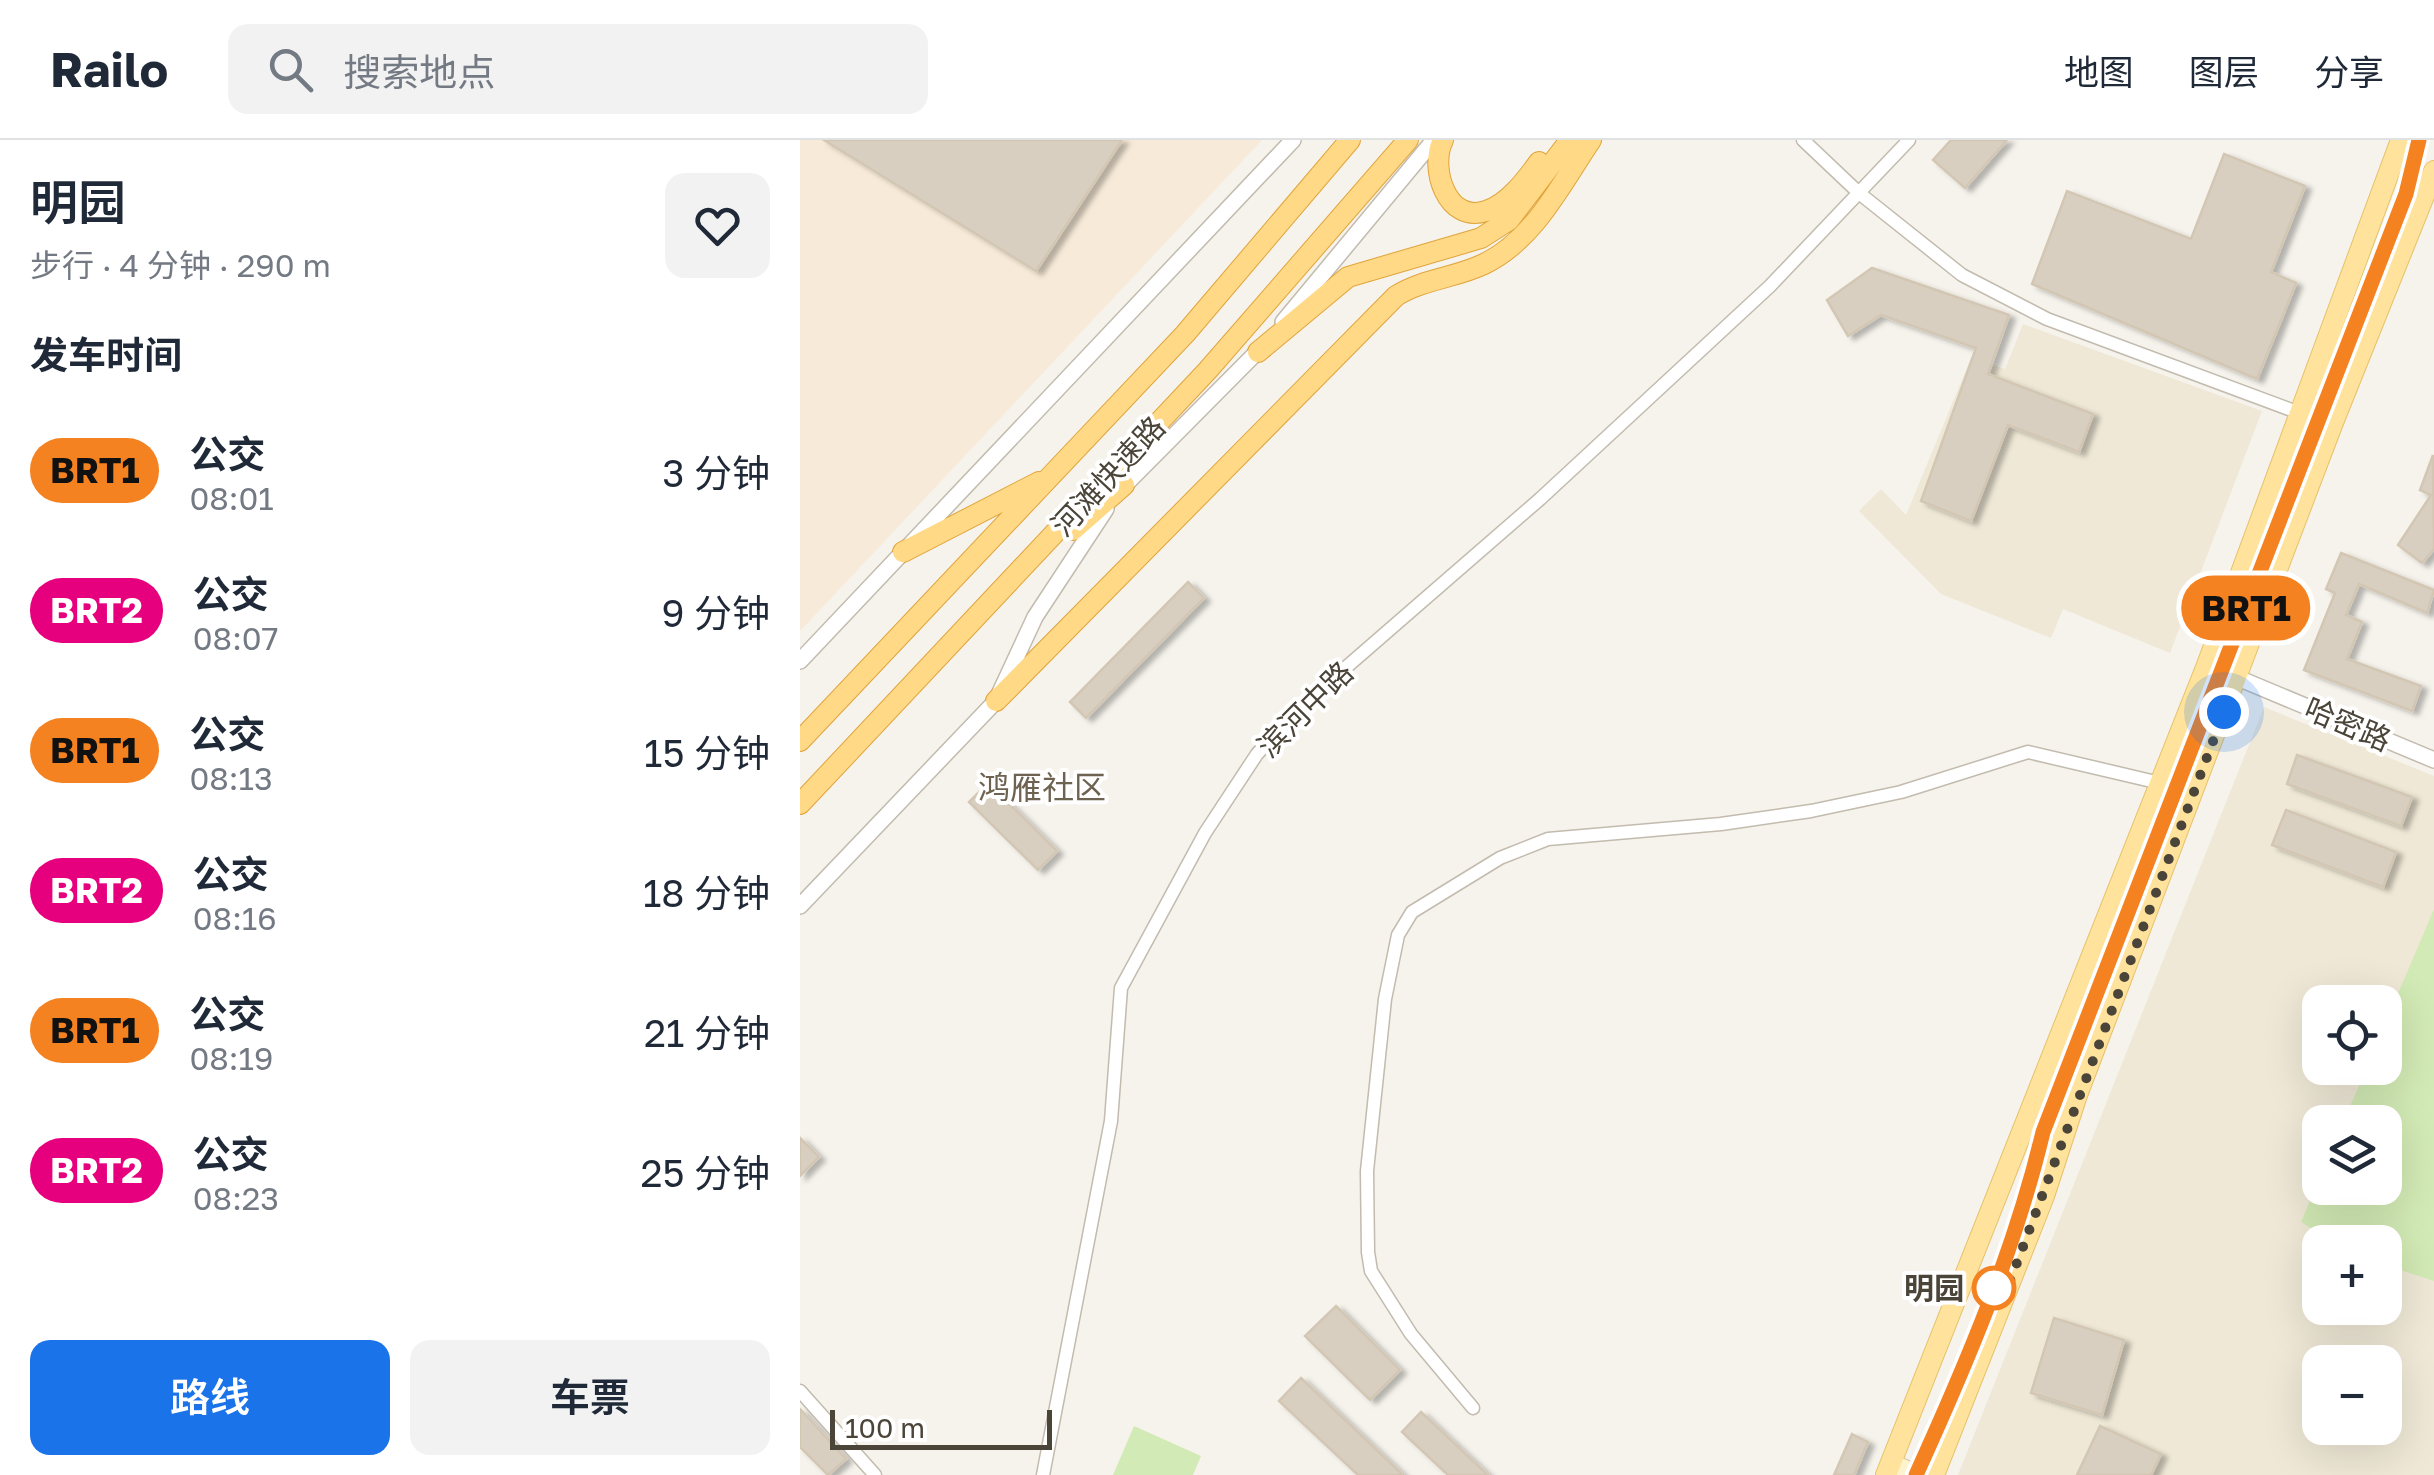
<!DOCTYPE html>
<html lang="zh">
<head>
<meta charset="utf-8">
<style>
	body { margin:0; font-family:"Golos Text","Noto Sans SC",sans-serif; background:#f2f2f3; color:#1f2937; height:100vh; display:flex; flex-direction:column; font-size:38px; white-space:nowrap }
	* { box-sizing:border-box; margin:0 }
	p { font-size:32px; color:#747a83 }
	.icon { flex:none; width:55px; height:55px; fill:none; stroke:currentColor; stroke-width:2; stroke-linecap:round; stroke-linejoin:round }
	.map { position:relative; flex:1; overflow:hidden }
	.sheet { display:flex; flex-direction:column; background:#fff; width:800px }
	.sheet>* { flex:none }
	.badge { padding:0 20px; border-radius:32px; font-size:35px; line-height:65px }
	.controls { position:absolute; left:1502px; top:845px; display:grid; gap:20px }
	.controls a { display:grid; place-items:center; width:100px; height:100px; border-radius:20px; background:#fff; box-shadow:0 10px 40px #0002; font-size:50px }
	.scale { position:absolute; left:30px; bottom:25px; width:222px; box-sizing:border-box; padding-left:10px; border:5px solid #4b4439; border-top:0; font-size:28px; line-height:35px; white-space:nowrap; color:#4b4439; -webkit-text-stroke:8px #fff; paint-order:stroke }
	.you { position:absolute; width:50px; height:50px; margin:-25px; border:8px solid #fff; border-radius:50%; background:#1a73e8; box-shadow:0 0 0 15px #1a73e833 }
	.map>.badge { position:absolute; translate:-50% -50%; box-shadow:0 0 0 5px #fff }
	h2 { padding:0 30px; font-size:38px; line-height:90px }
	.round { display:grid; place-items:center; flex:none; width:105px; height:105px; border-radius:20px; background:#f2f2f3 }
	.head { display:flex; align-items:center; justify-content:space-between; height:170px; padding:0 30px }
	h1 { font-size:48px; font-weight:600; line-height:75px }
	.cta { display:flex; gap:20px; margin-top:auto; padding:20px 30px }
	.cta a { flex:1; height:115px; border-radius:20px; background:#1a73e8; color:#fff; font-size:40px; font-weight:600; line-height:115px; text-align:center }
	.cta a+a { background:#f2f2f3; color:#1f2937 }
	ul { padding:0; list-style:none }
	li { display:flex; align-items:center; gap:30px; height:140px; padding:0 30px }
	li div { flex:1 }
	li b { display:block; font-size:38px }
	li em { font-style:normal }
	li .badge { min-width:110px; font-weight:700; text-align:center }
	header { display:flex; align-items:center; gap:60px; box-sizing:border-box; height:140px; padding:0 50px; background:#fff; border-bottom:2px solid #e0e1e3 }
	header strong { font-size:48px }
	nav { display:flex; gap:55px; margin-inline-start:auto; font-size:35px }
	.search { width:700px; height:90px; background:#f2f2f3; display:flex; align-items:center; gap:25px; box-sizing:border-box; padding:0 35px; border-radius:20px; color:#747a83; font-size:38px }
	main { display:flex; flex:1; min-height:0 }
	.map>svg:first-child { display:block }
</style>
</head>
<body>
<header>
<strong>Railo</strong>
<div class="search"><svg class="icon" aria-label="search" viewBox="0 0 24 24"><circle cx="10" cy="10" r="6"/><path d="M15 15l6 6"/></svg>搜索地点</div>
<nav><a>地图</a><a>图层</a><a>分享</a></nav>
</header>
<main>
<section class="sheet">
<div class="head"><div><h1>明园</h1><p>步行 · 4 分钟 · 290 m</p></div><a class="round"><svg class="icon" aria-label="heart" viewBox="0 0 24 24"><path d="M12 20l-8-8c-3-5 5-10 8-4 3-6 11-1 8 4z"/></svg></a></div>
<h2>发车时间</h2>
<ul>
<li><span class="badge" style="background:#f58220;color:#111">BRT1</span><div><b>公交</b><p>08:01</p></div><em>3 分钟</em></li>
<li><span class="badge" style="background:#e6007e;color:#fff">BRT2</span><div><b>公交</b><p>08:07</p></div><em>9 分钟</em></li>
<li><span class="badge" style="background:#f58220;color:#111">BRT1</span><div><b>公交</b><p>08:13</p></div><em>15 分钟</em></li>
<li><span class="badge" style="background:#e6007e;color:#fff">BRT2</span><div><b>公交</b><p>08:16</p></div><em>18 分钟</em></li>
<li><span class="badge" style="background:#f58220;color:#111">BRT1</span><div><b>公交</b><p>08:19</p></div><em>21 分钟</em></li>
<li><span class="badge" style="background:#e6007e;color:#fff">BRT2</span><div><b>公交</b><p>08:23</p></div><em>25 分钟</em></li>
</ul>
<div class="cta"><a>路线</a><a>车票</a></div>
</section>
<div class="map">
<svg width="1634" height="1335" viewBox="0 0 1634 1335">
	<defs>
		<filter id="shadow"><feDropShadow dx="6" dy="3.5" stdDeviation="2.5" flood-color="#0004"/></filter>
	</defs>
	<rect width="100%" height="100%" fill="#f6f3ec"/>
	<path fill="#f7ead8" d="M0,0H462L0,491Z"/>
	<path fill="#efe8d6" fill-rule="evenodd" d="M1223,184L1462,271L1370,513L1263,469L1251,498L1141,454L1059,371L1081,349L1106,375L1171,218L1205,229Z
		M1464,567L1634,636V1335H1158ZM1520,862H1585V928H1520ZM1520,982H1585V1048H1520ZM1520,1102H1585V1168H1520ZM1520,1222H1585V1288H1520Z"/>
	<path fill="#d2eab5" d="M1634,769V1141L1585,1125V1102H1533L1501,1082L1520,1037V1048H1585V982H1543L1567,928H1585V884Z
		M334,1286L401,1316L393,1335H313Z"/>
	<path fill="#d8cfc1" stroke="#d3c7b4" stroke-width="2.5" filter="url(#shadow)" d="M24,0H322L236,131Z
		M1151,0H1207L1165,48L1133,20Z
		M1424,14L1505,46L1471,132L1496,143L1457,239L1232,144L1267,51L1391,99Z
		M1072,128L1209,175L1188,234L1293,274L1279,312L1208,285L1171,381L1121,361L1176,208L1081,175L1048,196L1027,160Z
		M1633,315L1634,409L1622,423L1598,405L1631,355L1620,350Z
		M1541,413L1634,450L1627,473L1559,444L1546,475L1562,482L1547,519L1621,546L1612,571L1504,530L1535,453L1526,449Z
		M388,442L404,458L286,578L270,562Z
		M1497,615L1612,657L1601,686L1487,644Z
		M188,643L257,711L238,730L169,662Z
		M1486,670L1596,712L1583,747L1472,705Z
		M0,998L19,1017L0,1036Z
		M536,1166L600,1230L570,1260L505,1196Z
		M1254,1178L1324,1200L1302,1275L1231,1253Z
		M501,1238L603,1335H558L479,1261Z
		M0,1269L46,1319L28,1335L0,1307Z
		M621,1272L688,1335H648L602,1292Z
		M1300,1286L1361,1314L1351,1335H1277Z
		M1052,1294L1068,1302L1054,1335H1034Z"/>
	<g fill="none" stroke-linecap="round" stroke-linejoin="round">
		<defs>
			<path id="minor" d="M1003,0L1059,53L1162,135L1247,179L1532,285
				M0,1251L75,1335
				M673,1268L611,1194L571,1131L568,1112L567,1031L585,859L598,795L612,772L700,718L748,699L921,684L1011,671L1101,652L1228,612L1360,643
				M243,1335L311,981L321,848L405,693L457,614L505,563L740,359L970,146L1109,0"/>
			<path id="tertiary" d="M483,182L634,0
				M320,350L462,207
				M0,521L493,0
				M1407,525L1634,620
				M0,766L196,561L235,477L306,369"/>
			<path id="secondary" d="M1091,1323L1118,1335"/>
			<path id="primary" d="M1086,1335L1407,525L1601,0
				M1134,1335L1244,1056L1277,955L1532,285L1634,31"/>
			<path id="trunk" d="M643,0C629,28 647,84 686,71C708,64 726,40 739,22
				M458,212L548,137L681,98L709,80L770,0
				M273,390L324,345
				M103,412L239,342
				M196,561L596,156C623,139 655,138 684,124C734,100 761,44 791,0
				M0,601L385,194L550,0
				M0,664L408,230L608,0"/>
		</defs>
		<use href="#minor" stroke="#c2bbae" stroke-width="15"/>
		<use href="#tertiary" stroke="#c2bbae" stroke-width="18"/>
		<use href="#secondary" stroke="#d6c79b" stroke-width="20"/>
		<use href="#primary" stroke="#e6c16a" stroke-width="22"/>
		<use href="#trunk" stroke="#e0a43c" stroke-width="22"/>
		<use href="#minor" stroke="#fff" stroke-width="12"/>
		<use href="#tertiary" stroke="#fff" stroke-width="15"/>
		<use href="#secondary" stroke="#fff3cd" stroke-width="18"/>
		<use href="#primary" stroke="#ffe39c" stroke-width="20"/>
		<use href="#trunk" stroke="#ffd985" stroke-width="20"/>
	</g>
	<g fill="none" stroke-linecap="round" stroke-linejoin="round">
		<defs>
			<path id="line" d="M1116,1335C1166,1225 1215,1110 1243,992L1606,54L1619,0"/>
		</defs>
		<use href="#line" stroke="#fff" stroke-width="22"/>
		<use href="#line" stroke="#f58220" stroke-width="15"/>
		<path stroke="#4b4439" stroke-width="10" stroke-dasharray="0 18" d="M1194,1148L1203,1160L1424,572"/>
	</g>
	<circle fill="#fff" stroke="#f58220" stroke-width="5" cx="1194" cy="1148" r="20"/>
	<g text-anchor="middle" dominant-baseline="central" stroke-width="8" stroke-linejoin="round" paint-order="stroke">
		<g font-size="30" fill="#4b4439" stroke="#fff">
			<text transform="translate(308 336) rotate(-47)">河滩快速路</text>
			<text transform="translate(505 569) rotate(-45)">滨河中路</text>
			<text transform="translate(1548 584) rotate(23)">哈密路</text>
		</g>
		<g font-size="30" font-weight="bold" fill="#4b4439" stroke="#fff" text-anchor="end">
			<text x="1164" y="1148">明园</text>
		</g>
		<g font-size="32" fill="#6e6250" stroke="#fff">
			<text x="242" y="647">鸿雁社区</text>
		</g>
	</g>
</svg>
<div class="controls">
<a><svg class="icon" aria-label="locate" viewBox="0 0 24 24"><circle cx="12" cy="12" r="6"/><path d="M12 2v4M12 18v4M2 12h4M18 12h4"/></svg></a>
<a><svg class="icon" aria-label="layers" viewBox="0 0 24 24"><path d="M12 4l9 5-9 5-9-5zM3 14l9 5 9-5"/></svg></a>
<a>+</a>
<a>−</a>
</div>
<div class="scale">100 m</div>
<div class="you" style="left:1424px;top:572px"></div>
<b class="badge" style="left:1446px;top:468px;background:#f58220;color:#111">BRT1</b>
</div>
</main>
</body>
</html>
